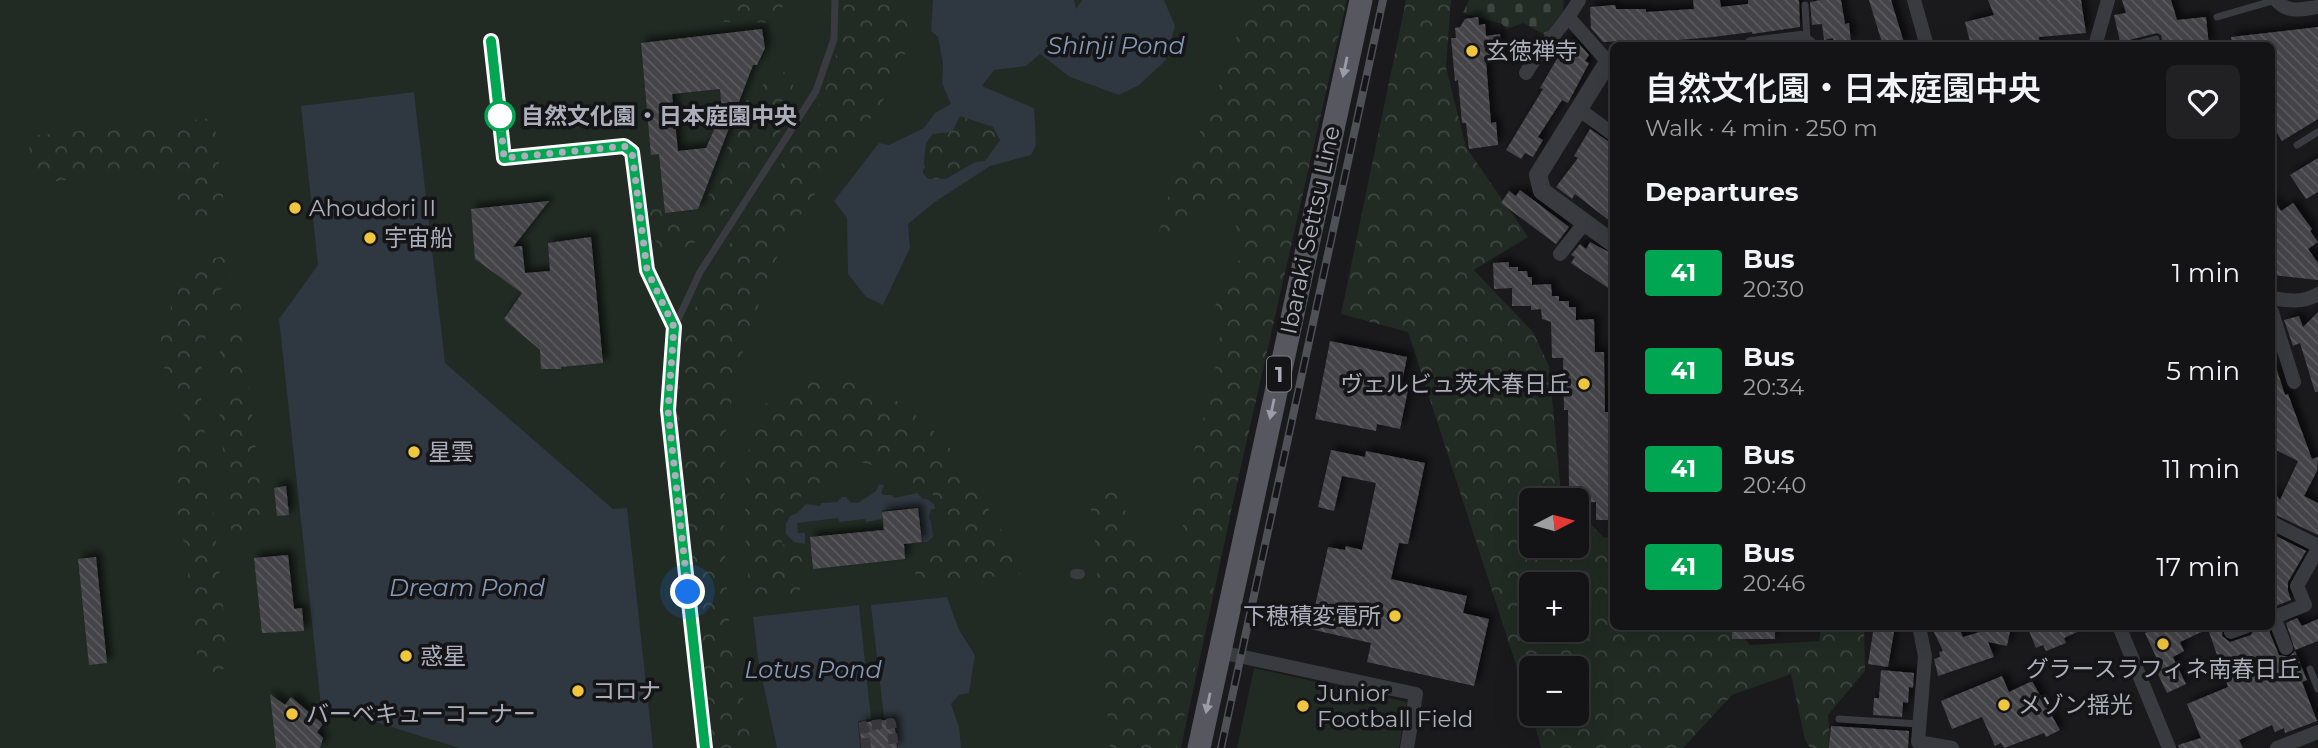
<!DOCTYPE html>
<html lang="en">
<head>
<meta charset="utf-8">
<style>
	body { margin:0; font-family:Montserrat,"Noto Sans JP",sans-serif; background:#212022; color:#f1f3f6; height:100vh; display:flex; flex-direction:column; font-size:26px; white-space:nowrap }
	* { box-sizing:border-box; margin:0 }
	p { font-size:23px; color:#9d9ea0 }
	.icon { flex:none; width:38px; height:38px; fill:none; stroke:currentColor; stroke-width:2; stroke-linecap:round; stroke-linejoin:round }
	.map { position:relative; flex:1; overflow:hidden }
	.panel { position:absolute; left:1610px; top:42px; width:665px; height:588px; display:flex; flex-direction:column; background:#141315; border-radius:10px; box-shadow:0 7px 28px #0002,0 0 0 2px #333234 }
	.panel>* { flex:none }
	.badge { padding:0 14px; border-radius:5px; font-size:24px; line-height:46px }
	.needle { width:46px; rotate:84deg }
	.fabs { position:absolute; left:1519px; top:488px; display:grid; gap:14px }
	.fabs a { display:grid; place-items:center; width:70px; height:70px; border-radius:10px; background:#141315; box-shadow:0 7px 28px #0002,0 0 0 2px #333234; font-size:35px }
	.you { position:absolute; width:35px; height:35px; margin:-18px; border:5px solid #fff; border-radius:50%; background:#1a73e8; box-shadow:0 0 0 10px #1a73e833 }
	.map>.badge { position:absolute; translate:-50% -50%; box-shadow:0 0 0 4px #fff }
	h2 { padding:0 35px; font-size:26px; line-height:63px }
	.round { display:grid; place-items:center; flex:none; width:74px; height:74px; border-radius:10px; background:#212022 }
	.head { display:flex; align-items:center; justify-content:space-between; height:119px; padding:0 35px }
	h1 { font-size:33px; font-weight:600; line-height:52px }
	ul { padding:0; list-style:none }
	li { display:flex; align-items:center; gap:21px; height:98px; padding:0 35px }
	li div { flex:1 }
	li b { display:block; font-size:26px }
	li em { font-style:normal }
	li .badge { min-width:77px; font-weight:700; text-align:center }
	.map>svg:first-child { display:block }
</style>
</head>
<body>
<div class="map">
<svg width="2318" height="748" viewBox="0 0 2318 748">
	<defs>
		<pattern id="forest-crowns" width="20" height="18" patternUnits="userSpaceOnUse" patternTransform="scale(1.75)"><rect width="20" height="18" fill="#212a23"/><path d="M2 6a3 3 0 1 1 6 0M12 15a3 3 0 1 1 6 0" fill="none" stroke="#3f4641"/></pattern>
		<pattern id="cemetery-stones" width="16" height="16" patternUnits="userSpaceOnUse" patternTransform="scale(1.75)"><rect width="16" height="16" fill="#212a23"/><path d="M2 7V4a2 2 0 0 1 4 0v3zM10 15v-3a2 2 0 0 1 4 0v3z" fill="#3f4641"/></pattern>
		<pattern id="building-back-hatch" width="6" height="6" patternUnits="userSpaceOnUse" patternTransform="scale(1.75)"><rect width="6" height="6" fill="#444448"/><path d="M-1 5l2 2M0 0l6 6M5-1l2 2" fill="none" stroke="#5c5c60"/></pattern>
		<filter id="shadow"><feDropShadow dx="5" dy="-5" stdDeviation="3.5" flood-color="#0009"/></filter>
	</defs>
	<rect width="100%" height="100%" fill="#1a191c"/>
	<path fill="#212a23" d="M0,0H1340L1181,748H0Z
		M1254,668L1407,702L1399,748H1237Z"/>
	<path fill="url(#forest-crowns)" fill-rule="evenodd" d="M717,0H785L776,23L724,22L719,14Z
		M844,0H909L908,47L882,103L804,209L774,263L745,342L726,426L724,531L728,616L752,748H713L676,412L684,334L709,277L822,100L842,38Z
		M1246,0H1347L1177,748H1110L1094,529L1088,491L1113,489L1145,546L1167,554L1193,507L1192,458L1212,389L1221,330L1214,309L1228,274L1241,258L1231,198L1204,208L1176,242L1156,243L1171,187L1208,116L1242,21Z
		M1406,0H1451L1446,67L1466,147L1528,237L1474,270L1533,332L1549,366L1561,493L1569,500H1531V546H1577V509L1603,537L1613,538L1614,626L1736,627L1750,645L1819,641L1821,627H1864L1865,671L1828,715L1831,748H1810L1805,740L1791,674L1732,695L1683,748H1541L1532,714H1577V668H1531V711L1408,332L1341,314ZM1531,584H1577V630H1531Z
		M788,70L794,87L803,96L710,240L693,243L684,253L661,249L651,233L643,192L655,185L663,219L704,223L706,201L748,97L769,80Z
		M960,116L993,127L1000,139L985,161L946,179H928L923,173C924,164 923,153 926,145C928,138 952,123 960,116Z
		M214,118L225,214L200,216L180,214L173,172L107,174L44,183L33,180L28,136Z
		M228,256L231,283C227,286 220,289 217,293C209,304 200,373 200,388L229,662C222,673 216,673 204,672L198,662L185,548L177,511L172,471L175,442L185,425L183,409L168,383L161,354V322L171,313L170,295L173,272L193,270L208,259Z
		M240,301L248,376L215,380L229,302Z
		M832,374C877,380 919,414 949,447C963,462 973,484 984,502C998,525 1014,547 1020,574L938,582L916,577L913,558L916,550L935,546L943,536L941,500L929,492L889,472L867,463H846L785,508L779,524L782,544L800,553L807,576L796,597L752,599L746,563L745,491L750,437L761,407L791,385L805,378Z
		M249,388L265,532L232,536L217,392Z"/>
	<path fill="url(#cemetery-stones)" d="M1469,0H1564L1563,11L1545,35L1523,23L1507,29L1502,24L1463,13Z"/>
	<path fill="#2f3740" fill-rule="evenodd" d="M933,0H1074L1076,9L1082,0H1164L1175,26L1166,60L1139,85L1119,95L1070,77L1040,54L1026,66L994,70L982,86L1034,108L1036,145L1031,155L990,166L935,202L908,224L910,248L883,305L866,297L848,274L847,218L834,201L879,143L889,145L924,128L935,113L951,104L942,83L943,64L938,37L931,31ZM960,116L993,127L1000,140L985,161L975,162L946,179H928L923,173L926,143L933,134L952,132Z
		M414,92L445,363L613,509L627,508L653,748H459L321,705L279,319L318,265L301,106Z
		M879,484L884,485L881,493L884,495H892L894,498L917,493L923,499H927L934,504L935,509H931L929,517L931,521L933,537L927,542H923L919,507L882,510V519L866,522L865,519L839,522L838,518L797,523L798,533H805V544L794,542L786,534V524L790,516L797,513L806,504L820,506L821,503L837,502L842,497H846L850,502L858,503L876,491Z
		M947,597L959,630L975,655L969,693L959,695L951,704L959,727L961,748H898L895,717L884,718L871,605Z
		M859,605L871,719L858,721L860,748H777L758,659L753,617Z"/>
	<path fill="url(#building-back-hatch)" fill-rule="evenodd" filter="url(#shadow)" d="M1693,0H1720L1721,7L1748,4V0H1799L1800,27L1752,34V32L1713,37L1632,44V41L1603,42L1591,28L1590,7L1615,5L1616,9H1646V12L1694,9Z
		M1821,0H1841L1845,24L1849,23L1851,42L1834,44L1833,38L1824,40L1822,24L1812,25L1810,2Z
		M1869,0H1891L1905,46H1883Z
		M1988,0H2081L2086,33L2039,37L2040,46H1971L1965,22L1994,15Z
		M2122,0H2171L2177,20L2206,17L2209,46H2156L2162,40L2161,35L2157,33L2129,40L2125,46H2121L2114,15L2126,13Z
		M1478,17L1479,25L1485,24L1486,36L1500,34L1502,59L1486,61L1491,123L1496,122L1498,145L1469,149L1466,123H1462L1458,80L1455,81L1451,38H1456L1455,28L1460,27L1465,19Z
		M2318,27V119L2282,141L2272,124V46H2232L2231,37Z
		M762,29L765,48L757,65H753L698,209L665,213L659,154L651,155L641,43ZM720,89L722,112L706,148L678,151L672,94Z
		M1569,38L1579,44L1589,55L1585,61L1589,63L1568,103L1562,100L1538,137L1543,140L1533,157L1525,153L1521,159L1506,150L1543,89L1540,88Z
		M1590,129L1614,145V230L1608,226L1611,222L1575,194L1572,199L1556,187L1578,158L1574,156Z
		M2318,158V192L2306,199L2290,175Z
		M1520,190L1569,227L1556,244L1501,203L1509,191L1516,196Z
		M2272,196L2281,211L2293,203L2312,229L2310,231L2318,242L2308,249L2318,263V280L2272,275Z
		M549,201L513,247L522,246L525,273L550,271L548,243L591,237L603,363L561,367V369H541L540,350L504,319L522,293L475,259L471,209Z
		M1590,242L1614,255V292L1571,263L1575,257L1571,255L1580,244L1586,249Z
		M1509,262V267H1518V271H1527L1528,277H1532V285L1551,284L1552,296H1559V301H1569V307H1576V320L1594,319L1595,352H1604L1605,412H1609L1611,476L1614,475V520H1596V502L1583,503L1582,486H1569L1568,410H1564L1563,358H1552L1551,322L1542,319L1541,309L1531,310V306H1512V288L1494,289L1493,263Z
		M2318,312V392H2315L2300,343L2293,346L2284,320L2299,316L2303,327Z
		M1330,341L1407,357L1401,388L1408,390L1400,429L1377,424L1376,431L1315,419Z
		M2274,361L2285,395L2288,394L2312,459L2318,457L2317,471L2304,496L2318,503V535L2272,513V489L2280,500L2298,461L2272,448V362Z
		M1331,450L1365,457L1366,451L1425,463L1408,544L1399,543L1391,579L1467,596L1463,613L1489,619L1474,686L1367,662L1371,643L1310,629L1328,547L1345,550L1346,546L1362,550L1376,483L1342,476L1334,511L1318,507Z
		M286,486L289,515L277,516L274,488Z
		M918,508L922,542L904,544L905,559L813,569L810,537L884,530L882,512Z
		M2272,534L2306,551L2288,582V591L2291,600L2273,607L2272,569L2276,559L2272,556Z
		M288,555L294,609L302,608L304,631L262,633L254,558Z
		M96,557L107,663L89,665L78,559Z
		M2297,618L2302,626L2318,619V641L2295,650L2286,623Z
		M1732,626H1775V639H1732Z
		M1874,626H1895L1888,667L1868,664Z
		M1931,626H1958L1963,637L2000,626H2011L2007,646L1988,642L1994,657L1938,676L1934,659L1940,657L1939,652L1943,651Z
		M2027,626H2090L2064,638L2066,643L2046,651L2043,645L2036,648Z
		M2159,626H2223L2222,636L2230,642L2251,635L2256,626H2267L2279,655L2289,657L2295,651L2307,680L2302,682L2317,721L2285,733L2284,728L2275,732L2272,725L2239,740L2243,748H2179L2178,745L2201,738L2187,704L2228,687L2208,629L2180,642L2184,651L2173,657L2186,684L2167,693L2157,672L2162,670L2145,633Z
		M1881,670L1914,673L1913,688L1909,687L1908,703L1903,702L1902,717L1873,715L1874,698H1879Z
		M2002,676L2009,692L2032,681L2060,730L2046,737L2044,733L2004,748L2001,743L1995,746L1982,717L1952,729L1941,701Z
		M270,694L285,705L291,697L323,724L317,732L323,738L320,748H276Z
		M894,719L897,748H862L859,723Z
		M1831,726L1909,731L1908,748H1829Z"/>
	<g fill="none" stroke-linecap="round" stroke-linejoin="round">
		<path stroke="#37373c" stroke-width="10" stroke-dasharray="10 5" stroke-linecap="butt" d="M866,748L864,726L891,723L894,748"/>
		<path stroke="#3a3b40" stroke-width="7" d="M1805,5L1807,40
			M2217,17L2276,0
			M491,41L504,158L624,146L632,151
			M2131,46L2156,39
			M2297,145L2318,132
			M675,326L700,272L816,91L834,39L835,0
			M2310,669L2318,689
			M1839,719L1919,724"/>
		<path stroke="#3a3b40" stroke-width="10" d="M1075,574H1080"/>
		<path stroke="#3a3b40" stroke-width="14" d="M1914,0L1927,46
			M2276,0C2288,14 2302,9 2318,7
			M1569,18L1608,62
			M2095,46L2108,0
			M1526,73C1542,45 1564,27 1579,0
			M1580,110L1614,135
			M632,151L647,270L674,327L668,410L705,748
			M1560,254L1585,222
			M2272,298C2288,301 2303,303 2318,294
			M2272,312L2294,382
			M2272,523L2318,546
			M2274,617L2286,648
			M2272,618L2305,605L2297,586L2318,549
			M1919,626L1925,656L1918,742L1952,748
			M2119,626L2169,748
			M2231,632L2247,626
			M1220,652L1416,694L1407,748
			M2277,748L2318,732"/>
		<path stroke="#3a3b40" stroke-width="18" d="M1752,46L1801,40L1809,46
			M1614,59L1608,62L1538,175L1542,191L1614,244"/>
		<path stroke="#56575f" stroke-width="23" d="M1199,748L1361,0"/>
		<defs>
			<path id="rail" d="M1221,748L1383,0"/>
		</defs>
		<use href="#rail" stroke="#4f5157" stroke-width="8"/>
		<use href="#rail" stroke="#151417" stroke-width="5" stroke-dasharray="16" stroke-linecap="butt"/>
	</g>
	<defs><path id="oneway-solid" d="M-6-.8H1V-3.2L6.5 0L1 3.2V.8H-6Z" transform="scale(1.75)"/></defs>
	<g fill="#9b9da9">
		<use href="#oneway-solid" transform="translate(1345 67) rotate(102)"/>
		<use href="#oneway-solid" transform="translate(1272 409) rotate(102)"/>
		<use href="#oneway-solid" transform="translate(1208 703) rotate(102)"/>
	</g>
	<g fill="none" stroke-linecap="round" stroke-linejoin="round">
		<defs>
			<path id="line" d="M491,41L504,158L624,146L632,152L647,270L674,327L668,410L705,748"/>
		</defs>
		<use href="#line" stroke="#fff" stroke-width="16"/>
		<use href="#line" stroke="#00a651" stroke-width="10"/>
		<path stroke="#acafbb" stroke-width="7" stroke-dasharray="0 12.6" d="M500,116L504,158L624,146L632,152L647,270L674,327L668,410L688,592"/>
	</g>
	<g fill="#efc63e" stroke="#151417" stroke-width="2.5">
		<circle cx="1472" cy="51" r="7"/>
		<circle cx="295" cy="208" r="7"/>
		<circle cx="370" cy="238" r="7"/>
		<circle cx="1584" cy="384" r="7"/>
		<circle cx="414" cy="452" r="7"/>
		<circle cx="1395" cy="616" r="7"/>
		<circle cx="2163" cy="644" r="7"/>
		<circle cx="406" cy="656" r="7"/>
		<circle cx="578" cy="691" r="7"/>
		<circle cx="2004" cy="705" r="7"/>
		<circle cx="1303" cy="706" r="7"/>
		<circle cx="292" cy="714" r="7"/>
	</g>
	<circle fill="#fff" stroke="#00a651" stroke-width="3.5" cx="500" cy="116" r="14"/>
	<g text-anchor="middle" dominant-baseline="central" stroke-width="7" stroke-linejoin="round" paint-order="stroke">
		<rect fill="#151417" stroke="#7f808a" stroke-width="2" x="1267" y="356.5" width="24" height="35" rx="5"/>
		<g font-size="21" font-weight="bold" fill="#acafbb">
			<text x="1279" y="374">1</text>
		</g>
		<g font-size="23" fill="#acafbb" stroke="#151417" text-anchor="start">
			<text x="1486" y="51">玄徳禅寺</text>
			<text x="309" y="208">Ahoudori II</text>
			<text x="384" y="238">宇宙船</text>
			<text x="1570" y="384" text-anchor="end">ヴェルビュ茨木春日丘</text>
			<text x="428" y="452">星雲</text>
			<text x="1381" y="616" text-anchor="end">下穂積変電所</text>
			<text x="420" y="656">惑星</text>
			<text x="2163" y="669" text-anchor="middle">グラースラフィネ南春日丘</text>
			<text x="592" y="691">コロナ</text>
			<text x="1317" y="693">Junior<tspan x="1317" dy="26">Football Field</tspan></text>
			<text x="2018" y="705">メゾン揺光</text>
			<text x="306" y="714">バーベキューコーナー</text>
		</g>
		<g font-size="23" font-weight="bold" fill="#acafbb" stroke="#151417" text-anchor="start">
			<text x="521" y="116">自然文化園・日本庭園中央</text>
		</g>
		<g font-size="23" fill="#acafbb" stroke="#151417">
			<text transform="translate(1310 230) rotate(-78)">Ibaraki Settsu Line</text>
		</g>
		<g font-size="24" font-style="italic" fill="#8499b5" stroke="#151417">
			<text x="1116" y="45">Shinji Pond</text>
			<text x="467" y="587">Dream Pond</text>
			<text x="813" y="669">Lotus Pond</text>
		</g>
	</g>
</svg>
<div class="fabs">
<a><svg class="needle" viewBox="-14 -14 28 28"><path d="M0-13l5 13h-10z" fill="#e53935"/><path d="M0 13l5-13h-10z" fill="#9d9ea0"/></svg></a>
<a>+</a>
<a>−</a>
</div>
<div class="you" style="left:688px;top:592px"></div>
<section class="panel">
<div class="head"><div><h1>自然文化園・日本庭園中央</h1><p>Walk · 4 min · 250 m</p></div><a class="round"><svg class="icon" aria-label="heart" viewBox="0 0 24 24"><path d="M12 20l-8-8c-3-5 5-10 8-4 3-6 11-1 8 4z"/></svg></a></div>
<h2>Departures</h2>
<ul>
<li><span class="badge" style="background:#00a651;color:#fff">41</span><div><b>Bus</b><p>20:30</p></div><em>1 min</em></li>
<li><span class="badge" style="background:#00a651;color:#fff">41</span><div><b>Bus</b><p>20:34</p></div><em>5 min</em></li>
<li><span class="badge" style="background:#00a651;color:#fff">41</span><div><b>Bus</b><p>20:40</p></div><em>11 min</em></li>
<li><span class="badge" style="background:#00a651;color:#fff">41</span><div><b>Bus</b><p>20:46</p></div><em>17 min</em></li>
</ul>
</section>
</div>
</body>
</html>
